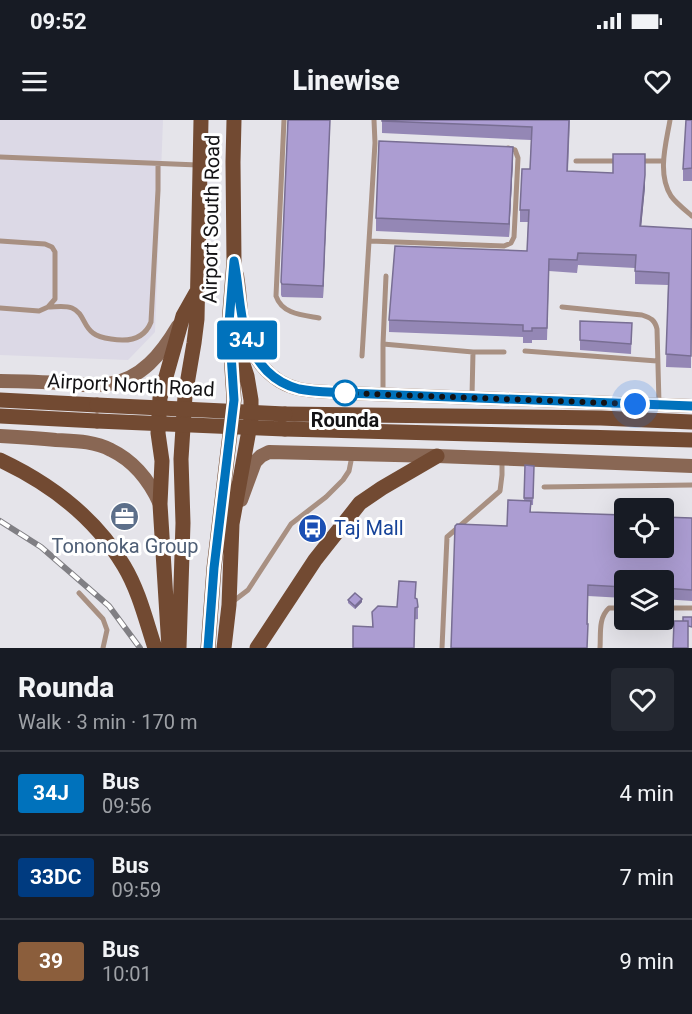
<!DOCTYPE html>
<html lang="en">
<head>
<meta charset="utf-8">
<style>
	body { margin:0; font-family:Roboto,sans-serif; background:#242831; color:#f1f3f6; height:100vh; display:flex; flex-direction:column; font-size:22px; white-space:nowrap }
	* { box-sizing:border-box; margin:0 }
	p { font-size:20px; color:#9ea1a6 }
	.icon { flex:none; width:33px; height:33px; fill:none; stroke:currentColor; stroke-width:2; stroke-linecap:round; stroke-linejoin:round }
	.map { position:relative; height:528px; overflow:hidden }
	.drawer { display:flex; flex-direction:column; background:#171b24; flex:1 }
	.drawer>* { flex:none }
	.badge { padding:0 12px; border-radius:4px; font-size:21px; line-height:39px }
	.tools { position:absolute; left:614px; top:378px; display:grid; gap:12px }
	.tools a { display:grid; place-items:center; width:60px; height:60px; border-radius:6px; background:#171b24; box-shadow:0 6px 24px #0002; font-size:30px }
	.you { position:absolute; width:30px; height:30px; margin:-15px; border:4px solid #fff; border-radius:50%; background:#1a73e8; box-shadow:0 0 0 9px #1a73e833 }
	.map>.badge { position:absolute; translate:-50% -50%; box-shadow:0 0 0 3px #fff }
	.round { display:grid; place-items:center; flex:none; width:63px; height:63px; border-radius:6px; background:#242831 }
	.overview { display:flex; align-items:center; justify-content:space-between; height:102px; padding:0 18px }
	h1 { font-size:28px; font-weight:800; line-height:45px }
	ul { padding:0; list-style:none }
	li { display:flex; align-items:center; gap:18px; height:84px; padding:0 18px; border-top:2px solid #363941 }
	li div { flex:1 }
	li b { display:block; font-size:22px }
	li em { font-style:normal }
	li .badge { min-width:66px; font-weight:700; text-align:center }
	.status { display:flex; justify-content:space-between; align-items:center; height:42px; padding:0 30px; background:#171b24; direction:ltr }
	.status svg { height:16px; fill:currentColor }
	header { display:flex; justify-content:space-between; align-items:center; height:78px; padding:0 18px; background:#171b24; font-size:27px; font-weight:800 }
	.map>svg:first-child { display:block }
</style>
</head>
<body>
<div class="status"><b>09:52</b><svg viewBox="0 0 49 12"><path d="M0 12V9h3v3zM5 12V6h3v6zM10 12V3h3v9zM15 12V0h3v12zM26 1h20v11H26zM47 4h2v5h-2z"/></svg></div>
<header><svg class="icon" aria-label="menu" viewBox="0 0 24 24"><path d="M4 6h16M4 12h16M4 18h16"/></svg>Linewise<svg class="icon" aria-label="heart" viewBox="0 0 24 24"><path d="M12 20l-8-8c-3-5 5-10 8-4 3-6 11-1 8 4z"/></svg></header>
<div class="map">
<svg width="692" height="528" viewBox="0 0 692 528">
	<rect width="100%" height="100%" fill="#e5e4ea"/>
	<path fill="#dcd9e6" d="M0,0H163L155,212L128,240L0,235Z"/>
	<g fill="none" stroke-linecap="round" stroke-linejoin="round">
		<path stroke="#a89082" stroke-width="5" d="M284,0L276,176C282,194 302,195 319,198
			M670,0C666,24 657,53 671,76C676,83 685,90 692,96
			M0,37L198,45
			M576,41H620
			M638,41H663
			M0,121L45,124L52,127L55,132V179L48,187L39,191L0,188
			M370,121L504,126L511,123L514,117L518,38L515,30L508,28
			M48,187C55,187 65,185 72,188C84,193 83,206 93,213C98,217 104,218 111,219C128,222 144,220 151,202L158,70V44
			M562,187L642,195C651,198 655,200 657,209L659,283
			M383,224L386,156
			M525,231L657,241
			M362,236L375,23L374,0
			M383,273V224L473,232H504
			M472,276L473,232
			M544,367L692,365
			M79,473L103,499L107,510L103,528
			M231,483L248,470L291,404L326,377L343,360L349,351L352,336
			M663,488H692
			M442,528L447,417L500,371L502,355V341
			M600,528C601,514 598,498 609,488H624"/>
		<path stroke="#896754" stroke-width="14" d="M237,155C240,172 240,189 243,206C249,235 269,262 299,269C314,272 330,272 345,273L692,286
			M0,261C20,261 41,262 61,263C76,264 93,267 108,264C141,260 162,233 178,206
			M0,316C19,317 37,318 56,320C75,321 94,321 111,330C134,341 150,362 160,384
			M241,380L255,342L261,336L269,332L437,336L692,346"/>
		<path stroke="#724a32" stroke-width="15" d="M0,280L97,285
			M285,294L601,298L692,302
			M0,296L97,301
			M285,309L692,320
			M0,340C51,364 95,397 124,446C139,471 146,501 155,528
			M169,528L160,384L162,341L158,313L160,278L183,196L196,173
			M179,528L183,403L181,339L185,276L194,223L197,199L201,0
			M208,528L214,448L234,280L229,203L234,141L233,42L234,0
			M224,528L229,485L232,404L251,299V280L247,256L236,223
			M257,528L315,440L360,383L382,368L437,336"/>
		<defs>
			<path id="rail" d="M0,401L41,427L109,486L140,528"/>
		</defs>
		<use href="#rail" stroke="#807f84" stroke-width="6"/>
		<use href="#rail" stroke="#fff" stroke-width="4" stroke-dasharray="11" stroke-linecap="butt"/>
		<path stroke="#724a32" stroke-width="15" d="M97,285L285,294
			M97,301L285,309"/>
	</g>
	<path fill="#9487b5" d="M330,0L323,178L282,177L281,175V162Z
		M382,0H570L568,51L645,67L641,107L692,109L691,248L666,247L668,165L635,164V148L578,145L577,153L549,151L547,220H532V223H523V217L389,212V200L527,131L528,102H520V90L530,49L531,20L382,13Z
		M692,0V61H683V49Z
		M513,39L509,117L376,111V98Z
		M580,201L632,203L631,234L580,230Z
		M525,345L534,346L533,385H531V392L692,398V481L663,479V460H624V478L588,476L587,528H451L507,406L524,381Z
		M415,478L418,487V499L372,507V492L397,487Z
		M348,480L362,482L355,489L348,483Z"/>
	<path fill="#786e93" d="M330,0L323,178V166Z
		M513,27V39L509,117V104Z
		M645,34V67L640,119V106Z
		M362,479V482L355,489V486Z"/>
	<path fill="#ac9dd2" stroke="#786e93" stroke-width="1.5" d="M288,0H330L323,166L282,164L281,162Z
		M382,0H569L567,51L613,53V34H645V55L640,106L692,109L691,236L666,234L669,153L635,151L636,135L578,133L577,140L549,139L547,208H532V211H523V205L389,200L395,126L527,131L529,90H520L522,49H530L532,7L382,1Z
		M686,0H692V48L683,49Z
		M379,21L513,27L509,104L376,98Z
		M580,201L632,203L631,224L580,220Z
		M525,345L534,346L533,378H524Z
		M508,380L531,381L530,392L624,395V428H663V397L692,398V470L663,468V460H624V467L588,465L587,504H588L587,528H451L455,406L457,404L507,406Z
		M399,461L416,462L415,478L417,479L418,487L415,488L414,528H353V506L373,507L372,492L378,486L397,487Z
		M355,473L362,479L355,486L348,480Z
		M683,497H692V507L688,506V501H683Z
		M674,501H688V528H673Z"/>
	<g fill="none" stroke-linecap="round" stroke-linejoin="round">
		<defs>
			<path id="line" d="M208,528L214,448L234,280L229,203L234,141C242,180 237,220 267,251C275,259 287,266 299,269C314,272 330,272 345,273L692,286"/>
		</defs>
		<use href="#line" stroke="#fff" stroke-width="14"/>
		<use href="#line" stroke="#0072bc" stroke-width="9"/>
		<path stroke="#131214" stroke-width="6" stroke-dasharray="0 10.8" d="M345,273L635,284"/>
	</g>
	<defs>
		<symbol id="office-disc" viewBox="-11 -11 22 22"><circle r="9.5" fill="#5c6f8a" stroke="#fff"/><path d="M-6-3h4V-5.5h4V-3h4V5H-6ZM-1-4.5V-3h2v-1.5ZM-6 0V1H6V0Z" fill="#fff"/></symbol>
		<symbol id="bus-disc" viewBox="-11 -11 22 22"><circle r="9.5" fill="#1a4fb4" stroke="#fff"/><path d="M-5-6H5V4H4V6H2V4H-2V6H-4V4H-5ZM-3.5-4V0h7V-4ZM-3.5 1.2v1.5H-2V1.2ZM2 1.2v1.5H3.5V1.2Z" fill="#fff"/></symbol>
	</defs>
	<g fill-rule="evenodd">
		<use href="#office-disc" x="108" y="380" width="33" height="33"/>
		<use href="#bus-disc" x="296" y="392" width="33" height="33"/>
	</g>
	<circle fill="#fff" stroke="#0072bc" stroke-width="3" cx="345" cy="273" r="12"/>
	<g text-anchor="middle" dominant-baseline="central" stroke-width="6" stroke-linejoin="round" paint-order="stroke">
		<g font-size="20" fill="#131214" stroke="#fff">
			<text transform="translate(211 99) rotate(-89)">Airport South Road</text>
			<text transform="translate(131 265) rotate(3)">Airport North Road</text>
		</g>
		<g font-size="20" font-weight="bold" fill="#131214" stroke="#fff">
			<text x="345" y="300">Rounda</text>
		</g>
		<g font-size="20" fill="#164399" stroke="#fff" text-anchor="start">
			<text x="334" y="408">Taj Mall</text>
		</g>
		<g font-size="20" fill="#4e5e75" stroke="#fff">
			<text x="125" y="426">Tononoka Group</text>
		</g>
	</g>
</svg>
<div class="tools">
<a><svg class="icon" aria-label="locate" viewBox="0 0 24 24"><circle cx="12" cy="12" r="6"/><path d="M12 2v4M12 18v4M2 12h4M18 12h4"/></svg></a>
<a><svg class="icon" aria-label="layers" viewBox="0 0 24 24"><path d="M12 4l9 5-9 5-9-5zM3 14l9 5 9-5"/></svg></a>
</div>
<div class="you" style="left:635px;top:284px"></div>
<b class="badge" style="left:247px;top:220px;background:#0072bc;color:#fff">34J</b>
</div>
<section class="drawer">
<div class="overview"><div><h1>Rounda</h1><p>Walk · 3 min · 170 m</p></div><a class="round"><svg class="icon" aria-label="heart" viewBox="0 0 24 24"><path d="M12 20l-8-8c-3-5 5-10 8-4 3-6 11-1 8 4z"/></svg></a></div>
<ul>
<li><span class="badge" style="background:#0072bc;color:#fff">34J</span><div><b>Bus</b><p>09:56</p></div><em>4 min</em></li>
<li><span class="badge" style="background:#003b80;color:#fff">33DC</span><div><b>Bus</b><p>09:59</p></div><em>7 min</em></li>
<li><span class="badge" style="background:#8b5e3c;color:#fff">39</span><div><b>Bus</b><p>10:01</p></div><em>9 min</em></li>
</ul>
</section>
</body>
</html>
